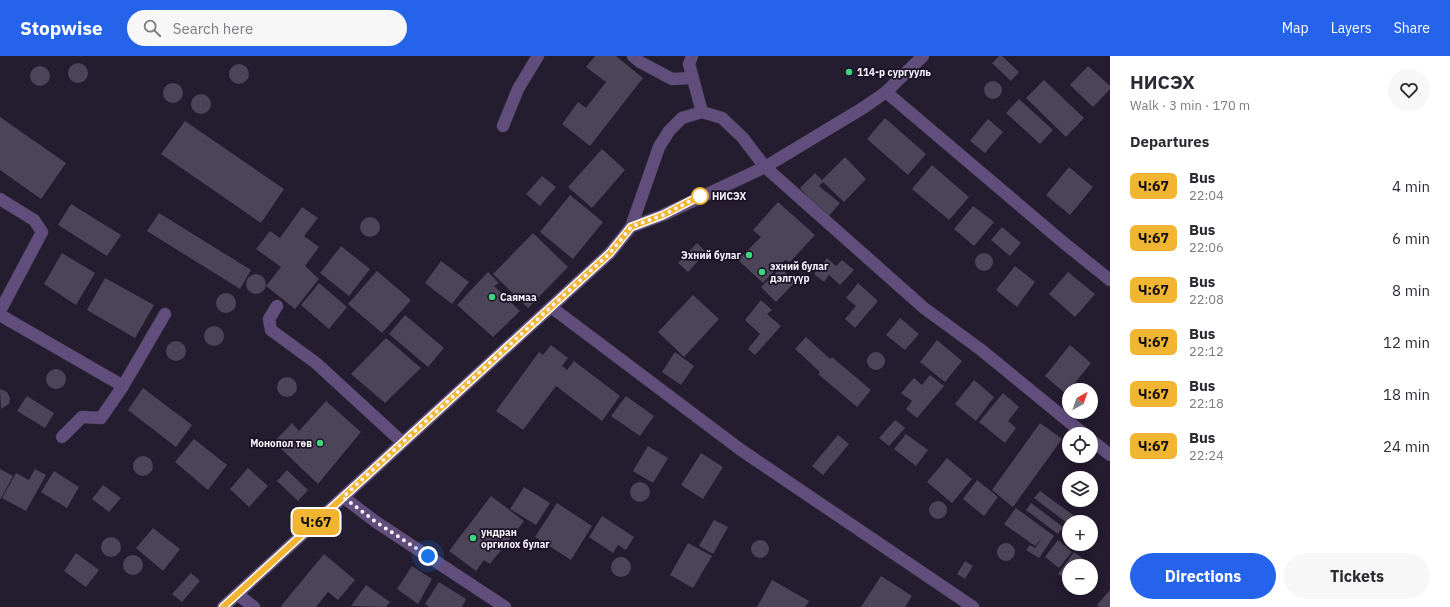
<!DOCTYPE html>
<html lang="en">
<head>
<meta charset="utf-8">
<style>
	body { margin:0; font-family:"IBM Plex Sans",sans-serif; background:#f7f7f7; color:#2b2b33; height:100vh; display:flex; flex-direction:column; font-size:15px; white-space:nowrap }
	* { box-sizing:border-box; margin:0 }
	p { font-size:13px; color:#7c7c81 }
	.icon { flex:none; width:22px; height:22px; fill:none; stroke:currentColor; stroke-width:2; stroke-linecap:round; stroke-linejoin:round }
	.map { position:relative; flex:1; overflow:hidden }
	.panel { display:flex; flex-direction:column; background:#fff; width:340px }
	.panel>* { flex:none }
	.badge { padding:0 8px; border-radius:6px; font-size:14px; line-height:26px }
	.needle { width:26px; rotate:40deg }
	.fabs { position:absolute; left:1062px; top:327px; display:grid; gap:8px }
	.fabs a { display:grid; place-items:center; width:36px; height:36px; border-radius:50%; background:#fff; box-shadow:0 2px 10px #0003; font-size:20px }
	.you { position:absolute; width:20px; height:20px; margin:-10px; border:3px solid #fff; border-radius:50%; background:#1a73e8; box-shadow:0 0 0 6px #1a73e833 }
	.map>.badge { position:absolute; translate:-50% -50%; box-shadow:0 0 0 2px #fff }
	h2 { padding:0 20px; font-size:15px; line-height:36px }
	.round { display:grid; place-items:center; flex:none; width:42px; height:42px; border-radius:21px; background:#f7f7f7 }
	.head { display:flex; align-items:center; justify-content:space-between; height:68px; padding:0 20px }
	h1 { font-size:19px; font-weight:800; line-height:30px }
	.primary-button { display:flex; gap:8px; margin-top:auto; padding:8px 20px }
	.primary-button a { flex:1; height:46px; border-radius:24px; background:#2563eb; color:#fff; font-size:16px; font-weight:800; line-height:46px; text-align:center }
	.primary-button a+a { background:#f7f7f7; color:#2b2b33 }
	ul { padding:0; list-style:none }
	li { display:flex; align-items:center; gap:12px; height:52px; padding:0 20px }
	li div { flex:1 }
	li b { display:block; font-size:15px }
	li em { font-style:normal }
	li .badge { min-width:44px; font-weight:700; text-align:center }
	header { display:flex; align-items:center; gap:24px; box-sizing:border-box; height:56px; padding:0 20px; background:#2563eb; color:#fff }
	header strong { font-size:19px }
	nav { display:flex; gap:22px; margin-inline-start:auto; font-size:14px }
	.search { width:280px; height:36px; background:#f7f7f7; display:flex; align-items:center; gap:10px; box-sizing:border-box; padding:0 14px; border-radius:22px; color:#7c7c81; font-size:15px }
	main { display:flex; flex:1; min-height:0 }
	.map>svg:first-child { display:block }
</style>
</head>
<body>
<header>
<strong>Stopwise</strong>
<div class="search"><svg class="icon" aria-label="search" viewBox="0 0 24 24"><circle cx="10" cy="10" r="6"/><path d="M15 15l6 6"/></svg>Search here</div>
<nav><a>Map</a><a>Layers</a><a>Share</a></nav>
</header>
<main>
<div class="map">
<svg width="1110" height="551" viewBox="0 0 1110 551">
	<rect width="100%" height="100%" fill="#241c2f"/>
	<path fill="#4c4458" d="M595,0H616L643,22L590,90L562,68L578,46L586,52L606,26L586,11Z
		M999,0H1002L1019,16L1011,25L992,7Z
		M68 17a10 10 0 1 1 20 0a10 10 0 1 1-20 0Z
		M229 18a10 10 0 1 1 20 0a10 10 0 1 1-20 0Z
		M30 20a10 10 0 1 1 20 0a10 10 0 1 1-20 0Z
		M1088,10L1110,30V33L1093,51L1070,29Z
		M1044,24L1084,62L1066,81L1026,42Z
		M984 34a9 9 0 1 1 18 0a9 9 0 1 1-18 0Z
		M163 37a10 10 0 1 1 20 0a10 10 0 1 1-20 0Z
		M191 48a10 10 0 1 1 20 0a10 10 0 1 1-20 0Z
		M1019,43L1053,74L1040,88L1006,57Z
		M0,61L66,107L41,143L0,114Z
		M885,62L926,98L908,119L867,83Z
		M988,63L1003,76L985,97L970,85Z
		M185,65L284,133L261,167L161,98Z
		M602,93L625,114L592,152L568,131Z
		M845,101L866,123L844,146L823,126L819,130L840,147L828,161L805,142L808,141L800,132L815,117L822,124Z
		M932,109L969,141L949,164L912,133Z
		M1069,111L1093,131L1070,159L1046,139Z
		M542,120L556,131L540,150L526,138Z
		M570,139L603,166L573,203L540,176Z
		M778,146L815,179L790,206L785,204L763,227L738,204L761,181L753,174Z
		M71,148L121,179L107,200L58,169Z
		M973,150L994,166L974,190L954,173Z
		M302,151L318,162L304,180L319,191L305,210L319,223L295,253L266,230L281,211L256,193L270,175L280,182Z
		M159,157L251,214L240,233L147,175Z
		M360 171a10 10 0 1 1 20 0a10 10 0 1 1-20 0Z
		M1002,171L1021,187L1010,200L991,184Z
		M533,177L568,211L528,252L493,218Z
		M697,187L706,196L688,216L678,207Z
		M341,190L370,213L349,240L320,217Z
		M975 206a9 9 0 1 1 18 0a9 9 0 1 1-18 0Z
		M62,197L95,217L76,249L44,228Z
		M827,202L836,210L842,204L854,214L840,229L829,219L824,226L814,218Z
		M441,205L469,226L452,248L425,227Z
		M1015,210L1035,226L1017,251L996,234Z
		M781,212L795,226L776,246L761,231Z
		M377,215L411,244L382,277L348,248Z
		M488,216L499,227L494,230L520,255L493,281L457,249Z
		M1068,216L1095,238L1075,261L1049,238Z
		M246 228a10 10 0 1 1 20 0a10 10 0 1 1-20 0Z
		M105,222L154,249L135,282L87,254Z
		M319,227L347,251L329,273L301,249Z
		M858,227L878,245L855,272L845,263L856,250L846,242Z
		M216 247a10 10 0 1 1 20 0a10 10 0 1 1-20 0Z
		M693,239L719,263L684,301L658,276Z
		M761,244L772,254L767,258L781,270L755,299L748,293L760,278L745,264Z
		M405,259L444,292L428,311L389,278Z
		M900,262L919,278L905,294L886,279Z
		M204 280a10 10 0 1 1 20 0a10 10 0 1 1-20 0Z
		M806,281L830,303L832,301L871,334L857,351L818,318L820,316L795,293Z
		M386,282L421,312L385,347L351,318Z
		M937,284L962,305L945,326L920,306Z
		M166 295a10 10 0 1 1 20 0a10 10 0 1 1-20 0Z
		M551,289L568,302L562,310L567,314L564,318L574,305L620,340L602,365L556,330L523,374L496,355L539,296L543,299Z
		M1070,289L1091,307L1066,338L1045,320Z
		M867 305a9 9 0 1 1 18 0a9 9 0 1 1-18 0Z
		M675,296L694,310L681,329L662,316Z
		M46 323a10 10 0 1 1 20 0a10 10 0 1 1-20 0Z
		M930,319L944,330L917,362L906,353L912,345L901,337L914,322L922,329Z
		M277 331a10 10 0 1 1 20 0a10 10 0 1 1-20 0Z
		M974,324L994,341L976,365L955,348Z
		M143,332L192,369L176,391L128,354Z
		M0,333L7,336L10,342L9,348L1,353Z
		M1003,337L1019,351L1008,365L1016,372L1005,387L979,366Z
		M27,340L54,357L45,372L17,355Z
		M626,340L654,360L640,380L611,360Z
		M326,345L361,376L318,428L274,386L292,367L299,375Z
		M895,364L905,372L889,390L879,382Z
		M1040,367L1062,383L1013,451L992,434Z
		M906,378L928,394L916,410L894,393Z
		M838,379L849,388L823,419L812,410Z
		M194,383L227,409L208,434L175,406Z
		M648,390L668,402L653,427L633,415Z
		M701,397L723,411L703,443L681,429Z
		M133 410a10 10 0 1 1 20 0a10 10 0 1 1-20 0Z
		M947,402L972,423L952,447L927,426Z
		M248,412L268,430L249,451L230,433Z
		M0,413L13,420L0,444Z
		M35,413L46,419L26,455L2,442L16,417L29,424Z
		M287,414L308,434L298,445L277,425Z
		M54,415L79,431L67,452L41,436Z
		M977,424L998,441L984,460L963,443Z
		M630 436a10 10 0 1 1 20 0a10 10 0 1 1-20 0Z
		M103,429L121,442L109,456L92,443Z
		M524,431L550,447L536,469L510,453Z
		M1040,435L1073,459L1067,467L1034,442Z
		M491,440L524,465L490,508L484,504L476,515L449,495Z
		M929 454a9 9 0 1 1 18 0a9 9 0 1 1-18 0Z
		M557,447L592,470L571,504L535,481Z
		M1031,447L1063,471L1058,478L1026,454Z
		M1016,452L1054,480L1039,502L1026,494L1030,489L1035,492L1043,481L1035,490L1004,468Z
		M602,460L634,481L626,494L618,489L613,497L589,481Z
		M714,464L728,471L713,498L699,490Z
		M153,472L180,493L163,515L136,492Z
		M101 491a10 10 0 1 1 20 0a10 10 0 1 1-20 0Z
		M751 493a9 9 0 1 1 18 0a9 9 0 1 1-18 0Z
		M1058,484L1072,496L1059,512L1045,501Z
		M997 496a9 9 0 1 1 18 0a9 9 0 1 1-18 0Z
		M688,487L712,500L693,532L670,519Z
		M1074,496L1095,511L1091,517V510H1069V525L1058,518Z
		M76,497L99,514L86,531L64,515Z
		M324,498L355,524L338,544L328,536L316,551H282L281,550Z
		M123 509a10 10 0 1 1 20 0a10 10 0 1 1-20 0Z
		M611 511a10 10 0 1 1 20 0a10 10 0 1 1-20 0Z
		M965,505L973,510L965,523L957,518Z
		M412,510L432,523L418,548L397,533Z
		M191,517L200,525L182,546L172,538Z
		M881,520L912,540L905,551H861Z
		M772,524L809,545L805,551H757Z
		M439,526L466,543L462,551H429L425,548Z
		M366,529L390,546L386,551L351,550Z
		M1110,534V551H1100L1097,549Z"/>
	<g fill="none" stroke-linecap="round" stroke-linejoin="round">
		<defs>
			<path id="lane" d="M633,0L640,6L672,23L692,22
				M692,0L689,8L702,56
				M503,70L518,33L538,0
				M631,171L659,91L669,75L682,62L702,56L722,62L743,82L765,111
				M277,250L269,263L271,274L316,307L402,386"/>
			<path id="street" d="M886,36L1064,187L1110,224
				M765,111L924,252L980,293L1084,378
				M0,143L34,164L42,176L0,255
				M551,251L741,394L973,551
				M0,259L123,330L165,258
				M62,381L82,361L101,362L123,330
				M1091,384L1110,399
				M343,441L376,466L505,551
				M237,538L254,551
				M223,551L610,197L631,171L663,159L765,111L863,52L886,36L923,0"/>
		</defs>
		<use href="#lane" stroke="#3d3648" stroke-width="13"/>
		<use href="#street" stroke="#3d3648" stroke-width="13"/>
		<use href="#lane" stroke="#624e7d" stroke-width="12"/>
		<use href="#street" stroke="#624e7d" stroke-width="12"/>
	</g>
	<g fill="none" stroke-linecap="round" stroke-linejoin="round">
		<defs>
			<path id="line" d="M223,551L610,197L631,171L663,159L700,140"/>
		</defs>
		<use href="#line" stroke="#fff" stroke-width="9"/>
		<use href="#line" stroke="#f1b531" stroke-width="6"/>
		<path stroke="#f7f3fd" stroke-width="4" stroke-dasharray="0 7.2" d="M428,500L376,466L343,441L610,197L631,171L663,159L700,140"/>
	</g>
	<g fill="#3bd77e" stroke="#1b1325" stroke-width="1.5">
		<circle cx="849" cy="16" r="4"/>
		<circle cx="749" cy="199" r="4"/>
		<circle cx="762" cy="216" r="4"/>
		<circle cx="492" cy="241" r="4"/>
		<circle cx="320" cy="387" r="4"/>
		<circle cx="473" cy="482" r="4"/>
	</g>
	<circle fill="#fff" stroke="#f1b531" stroke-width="2" cx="700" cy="140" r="8"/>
	<g text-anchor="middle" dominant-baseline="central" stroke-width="3.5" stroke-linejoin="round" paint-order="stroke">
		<g font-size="10" font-weight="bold" fill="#f7f3fd" stroke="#1b1325" text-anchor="start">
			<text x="857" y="16">114-р сургууль</text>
			<text x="741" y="199" text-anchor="end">Эхний булаг</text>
			<text x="770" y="210">эхний булаг<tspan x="770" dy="12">дэлгүүр</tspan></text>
			<text x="500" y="241">Саямаа</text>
			<text x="312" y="387" text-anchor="end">Монопол төв</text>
			<text x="481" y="476">ундран<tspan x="481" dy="12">оргилох булаг</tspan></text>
		</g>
		<g font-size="10" font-weight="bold" fill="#f7f3fd" stroke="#1b1325" text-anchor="start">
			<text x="712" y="140">НИСЭХ</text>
		</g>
	</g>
</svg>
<div class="fabs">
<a><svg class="needle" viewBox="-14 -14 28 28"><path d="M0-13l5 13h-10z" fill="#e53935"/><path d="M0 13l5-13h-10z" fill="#7c7c81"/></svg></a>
<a><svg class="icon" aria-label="locate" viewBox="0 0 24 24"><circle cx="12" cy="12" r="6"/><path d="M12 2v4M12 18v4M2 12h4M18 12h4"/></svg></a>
<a><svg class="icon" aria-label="layers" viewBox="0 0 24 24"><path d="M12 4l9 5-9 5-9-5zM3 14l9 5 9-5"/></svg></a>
<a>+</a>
<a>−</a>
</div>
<div class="you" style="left:428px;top:500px"></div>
<b class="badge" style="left:316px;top:466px;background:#f1b531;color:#111">Ч:67</b>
</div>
<section class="panel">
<div class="head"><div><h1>НИСЭХ</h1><p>Walk · 3 min · 170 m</p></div><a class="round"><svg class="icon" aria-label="heart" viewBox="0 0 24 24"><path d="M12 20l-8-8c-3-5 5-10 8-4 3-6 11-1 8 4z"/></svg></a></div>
<h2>Departures</h2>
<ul>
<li><span class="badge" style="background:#f1b531;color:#111">Ч:67</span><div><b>Bus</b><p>22:04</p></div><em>4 min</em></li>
<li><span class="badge" style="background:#f1b531;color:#111">Ч:67</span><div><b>Bus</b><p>22:06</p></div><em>6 min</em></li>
<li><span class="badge" style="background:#f1b531;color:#111">Ч:67</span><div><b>Bus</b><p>22:08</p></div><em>8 min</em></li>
<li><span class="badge" style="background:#f1b531;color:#111">Ч:67</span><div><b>Bus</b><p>22:12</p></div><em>12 min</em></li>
<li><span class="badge" style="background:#f1b531;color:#111">Ч:67</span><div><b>Bus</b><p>22:18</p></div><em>18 min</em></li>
<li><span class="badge" style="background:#f1b531;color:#111">Ч:67</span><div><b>Bus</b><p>22:24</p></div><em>24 min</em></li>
</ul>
<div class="primary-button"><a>Directions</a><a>Tickets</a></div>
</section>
</main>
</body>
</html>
